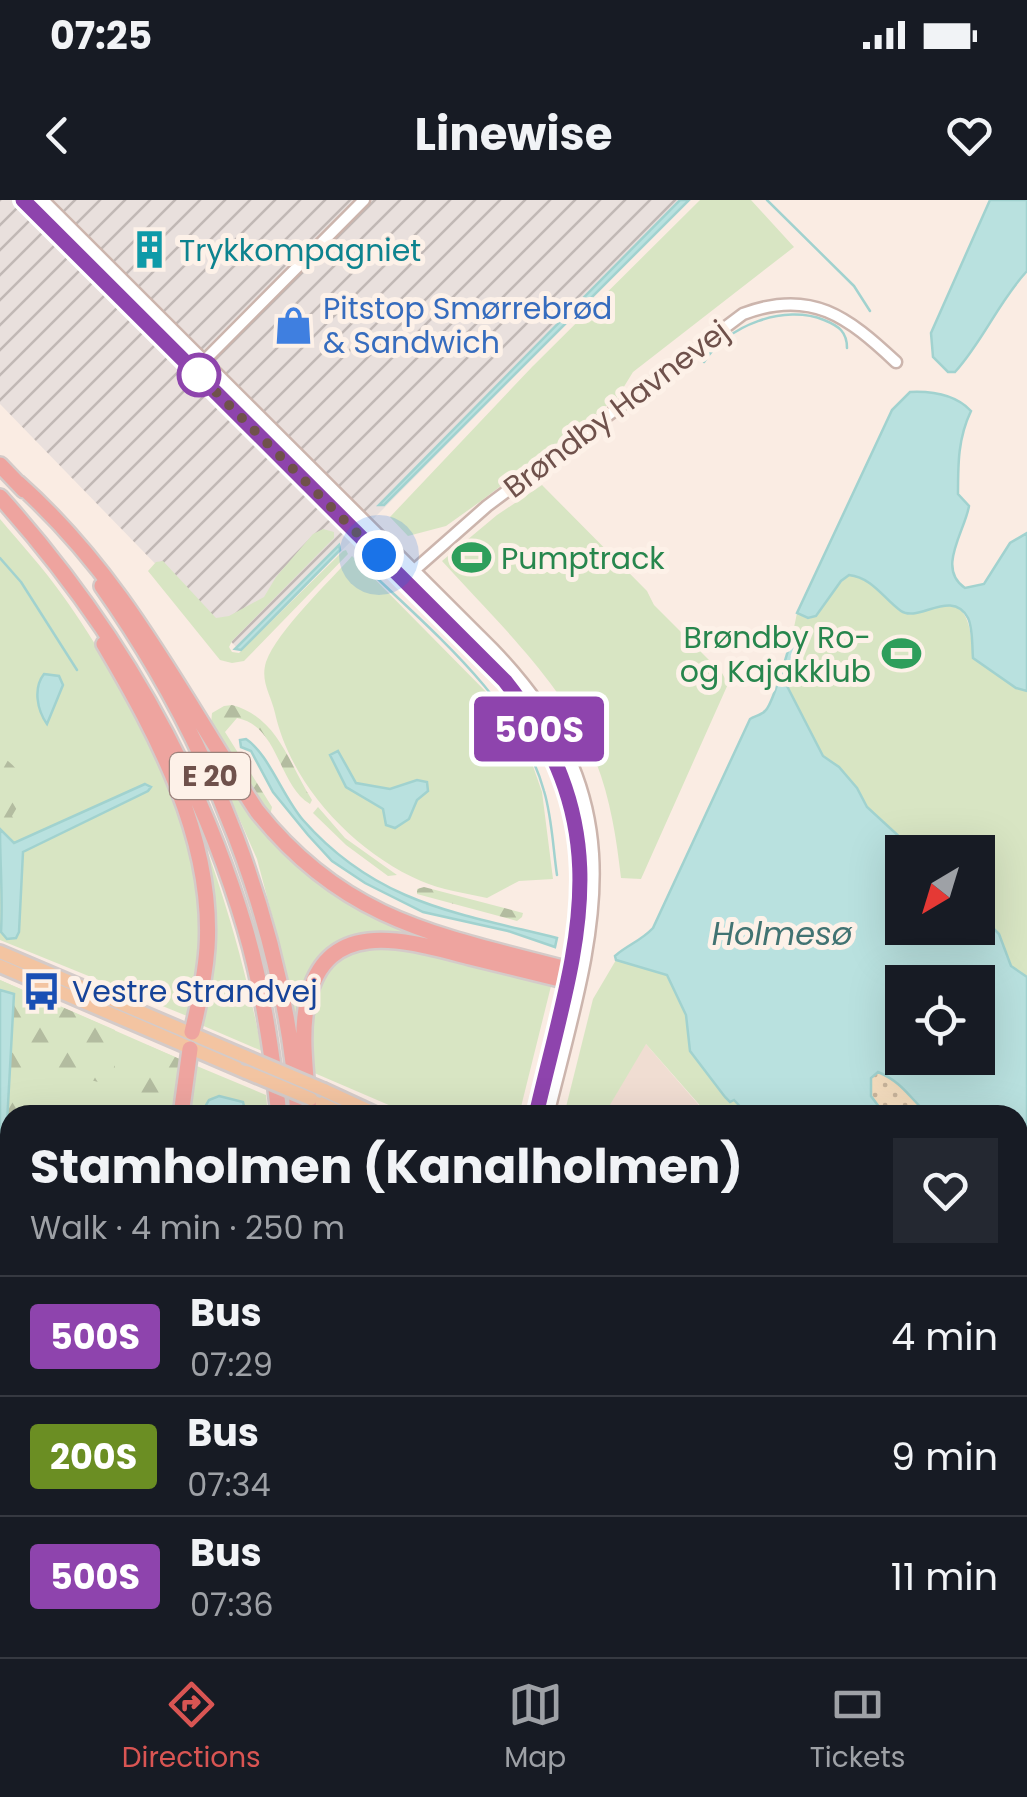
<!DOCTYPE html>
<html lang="en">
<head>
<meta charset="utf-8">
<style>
	body { margin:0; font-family:Poppins,sans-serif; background:#242831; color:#f1f3f6; height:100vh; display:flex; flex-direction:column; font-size:38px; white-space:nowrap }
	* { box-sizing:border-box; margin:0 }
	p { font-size:32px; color:#9ea1a6 }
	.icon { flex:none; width:55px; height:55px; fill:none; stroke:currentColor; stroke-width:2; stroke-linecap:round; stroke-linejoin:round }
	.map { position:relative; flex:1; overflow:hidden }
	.details { position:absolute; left:0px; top:905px; width:1028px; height:552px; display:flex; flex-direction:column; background:#171b24; border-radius:30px 30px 0 0; box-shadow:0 10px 40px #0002 }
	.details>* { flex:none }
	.badge { padding:0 20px; border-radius:8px; font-size:35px; line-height:65px }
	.needle { width:65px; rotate:218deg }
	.buttons { position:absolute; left:885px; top:635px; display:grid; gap:20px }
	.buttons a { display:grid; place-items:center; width:110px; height:110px; border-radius:0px; background:#171b24; box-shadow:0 10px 40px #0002; font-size:50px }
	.you { position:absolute; width:50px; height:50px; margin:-25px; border:8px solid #fff; border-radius:50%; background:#1a73e8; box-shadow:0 0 0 15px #1a73e833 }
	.map>.badge { position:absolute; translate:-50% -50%; box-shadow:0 0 0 5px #fff }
	.round { display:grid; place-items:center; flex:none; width:105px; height:105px; border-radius:0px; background:#242831 }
	.summary { display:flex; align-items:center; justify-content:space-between; height:170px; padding:0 30px }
	h1 { font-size:48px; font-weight:700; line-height:75px }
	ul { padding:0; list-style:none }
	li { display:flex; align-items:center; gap:30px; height:120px; padding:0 30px; border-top:2px solid #363941 }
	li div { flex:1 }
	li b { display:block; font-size:38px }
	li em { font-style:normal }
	li .badge { min-width:110px; font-weight:700; text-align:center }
	.status { display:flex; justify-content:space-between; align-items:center; height:70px; padding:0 50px; background:#171b24; direction:ltr }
	.status svg { height:28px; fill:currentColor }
	header { display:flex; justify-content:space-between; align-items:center; height:130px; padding:0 30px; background:#171b24; font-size:45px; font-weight:700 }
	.tab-bar { display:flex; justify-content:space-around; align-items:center; height:140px; border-top:2px solid #363941; background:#171b24; font-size:28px; color:#9ea1a6 }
	.tab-bar a { display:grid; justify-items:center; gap:5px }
	.tab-bar .selected { color:#d95553 }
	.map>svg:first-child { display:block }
</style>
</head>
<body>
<div class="status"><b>07:25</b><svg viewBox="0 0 49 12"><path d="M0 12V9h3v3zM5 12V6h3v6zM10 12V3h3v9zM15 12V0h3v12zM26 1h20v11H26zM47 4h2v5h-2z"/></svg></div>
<header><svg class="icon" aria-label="back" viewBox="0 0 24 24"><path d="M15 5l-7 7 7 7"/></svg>Linewise<svg class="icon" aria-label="heart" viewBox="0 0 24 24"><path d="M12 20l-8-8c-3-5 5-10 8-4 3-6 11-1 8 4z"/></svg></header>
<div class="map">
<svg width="1027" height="1457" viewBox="0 0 1027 1457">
	<defs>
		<pattern id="industrial-furrows" width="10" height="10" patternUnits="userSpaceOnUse" patternTransform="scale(2.5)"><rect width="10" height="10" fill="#e9e0dd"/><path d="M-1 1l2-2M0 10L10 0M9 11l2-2" fill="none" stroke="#c1b8b5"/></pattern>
		<pattern id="forest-firs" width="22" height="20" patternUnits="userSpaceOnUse" patternTransform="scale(2.5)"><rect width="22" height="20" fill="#d8e5c3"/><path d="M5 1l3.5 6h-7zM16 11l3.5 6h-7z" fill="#b3bca0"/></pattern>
		<pattern id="sand-dots" width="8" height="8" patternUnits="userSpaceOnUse" patternTransform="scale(2.5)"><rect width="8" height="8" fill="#f6dfc0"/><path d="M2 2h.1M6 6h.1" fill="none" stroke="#cbb79e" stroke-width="1.8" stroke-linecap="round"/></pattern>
	</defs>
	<rect width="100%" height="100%" fill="#faece3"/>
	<path fill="#f0ddd2" d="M645,843L704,911L701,915H604Z
		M1018,1203L1027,1212V1457H609L583,1448H1018Z"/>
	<path fill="url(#industrial-furrows)" d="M0,0H690L241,452L0,204Z"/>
	<path fill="#d8e5c3" d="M700,0H751L794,47L633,172L617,198L481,301L446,326L408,336L390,317L532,167Z
		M542,285L647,391L654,405L722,473L728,484L641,679L621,678C616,634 609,590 591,550C562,483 491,415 442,361L497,315Z
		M0,319C21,344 44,369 63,396C120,475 196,618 199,717C200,751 194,783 187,816L0,740Z
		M323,329L334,332V338L232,441L229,447L232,452L239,453L343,351L346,350L348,354L244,461L232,463L220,460L148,371L156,362L163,361L216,418L229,416L264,397L276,377L313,334Z
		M352,356L501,507L526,546L542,592L553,679L519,681L487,698C465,693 441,690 421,681C354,652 291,585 275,513C271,495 260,482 266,462C277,431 329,382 352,356Z
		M849,375C877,378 886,405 905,413C914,417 919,410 927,408C971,394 970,428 973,458L1016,488L1027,491V777L1010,766L999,734L978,713V652H916L867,607L857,588L839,567L823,556L787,486L797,461L796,444L791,442L797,413L808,419L816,416L833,390Z
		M206,543C232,579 256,617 284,650C351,730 462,745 556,770L398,734L333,752L297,833L279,742L257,659Z
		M165,547C210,645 241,744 262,851L199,824L211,736Z
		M395,743L552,782L519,915H412L312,872C311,833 305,772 349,751C361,745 381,745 395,743Z
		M616,760L667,775L686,815L690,851L725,897L734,900L748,915H701L704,910L646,844L604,915H564L593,799Z
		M0,780L182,860L176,915H10V1416L0,1413Z
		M192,864L266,895L268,915H188Z"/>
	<path fill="url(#forest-firs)" d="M232,505C278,517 289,564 312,600L310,604C278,585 279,526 237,518L225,532L272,607L270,616L250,591L211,524L212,513L224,506Z
		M0,555C28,575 30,587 12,616L26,639L14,644L0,629Z
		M318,607L345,638L397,675L388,676L346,645L313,613Z
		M424,687L523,713L522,717L517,721L417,694V689Z
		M0,780L115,830V887L67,873L31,875L26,915H10V1310L0,1294V1053L14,795L0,790Z
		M147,845L182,860L176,915H149L148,902L140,893Z
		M22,1448H81L123,1457H35Z
		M306,1448H482L479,1457H303Z"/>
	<path fill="url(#sand-dots)" d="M878,872C902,882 911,899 929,915H885L871,896V878Z"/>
	<path fill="#b9e1df" stroke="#a1d2cf" stroke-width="2.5" fill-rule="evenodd" d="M680,0H689L384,305H379Z
		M990,0H1027V71C999,101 983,141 955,172H948L933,157L931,133Z
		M910,192C932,191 955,194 971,211C958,238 958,264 958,294L969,306C965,331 936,369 965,388L984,384L1010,343L1027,333V491L1016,488L973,458C972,447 973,428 968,418C952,388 918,423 901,411C883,398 873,378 849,375L841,381L816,416L808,418L797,413L892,210Z
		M339,345L340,350L241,450L235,449Z
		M791,442L799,443L802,453L787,486L823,556L839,567L857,588L867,607L916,652H902V728H978V713L999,734L1011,766L1027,777V1146L1018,1142V915H929C909,898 904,883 878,872L871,878V896L885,915H748L734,900L730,902L725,897L690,851L686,815L667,775L616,760L615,756C627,745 641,741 653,728L750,519C755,516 761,515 765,511C773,505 786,455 791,442ZM902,782H978V858H902Z
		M44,474L59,476L63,485L47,524C37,510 33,488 44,474Z
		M246,539C268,553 283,597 303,620C376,703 456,713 557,738L555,747L508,731L423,712L365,683L332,661L308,635L273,592L251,551L241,547L240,540Z
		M338,551L356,583L390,589L417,580L427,582L428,591L417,600L409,619L395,628L386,625L383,609L346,587L330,555Z
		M145,584L151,587L148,591L23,652L19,732L16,738L7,739L1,732C3,697 0,665 0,629L14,643Z
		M0,790L14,794L0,1053Z
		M219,896L243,902L246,915H207L205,907L209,900Z
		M0,1294L10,1310V1369L2,1457Z"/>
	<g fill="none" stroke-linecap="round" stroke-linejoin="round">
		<path stroke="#a1d2cf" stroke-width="2.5" d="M767,0L854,86L870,111
			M704,162C727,125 785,104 824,120C839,126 847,132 847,148
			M0,358L21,382L77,470
			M356,358C422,423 519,499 544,591C552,617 553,648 557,675"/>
		<defs>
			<path id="minor" d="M23,0L505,481C624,631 575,748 536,915
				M43,0L493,449C642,604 594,730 548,915
				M202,163L364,0
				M411,373L487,306L743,114C811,88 848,117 896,162
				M1018,1317L1027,1305
				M1018,1321L1027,1333
				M763,1450L774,1457
				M585,1457L588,1448
				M659,1457L662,1448
				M809,1457L815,1448
				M900,1457L907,1448
				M1009,1457L1017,1448"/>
			<path id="major" d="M0,752L244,856
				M0,766L246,872
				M324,890L378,915
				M311,899L346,915
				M1018,1430L1027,1441"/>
			<path id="highway" d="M0,265L24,290
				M18,283C124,377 180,494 257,611C345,722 441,736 570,770
				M0,297C113,423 197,566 245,728C263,789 272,853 279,915
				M102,386C210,539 286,727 298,915
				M104,444C157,534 214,639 207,748C205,776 199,804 192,832
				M181,915L190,849
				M309,915C307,878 299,835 308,799C328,714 411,742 470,757C503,765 535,773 568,781
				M218,1457L220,1448
				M239,1457L241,1448"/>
		</defs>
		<use href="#minor" stroke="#ccb5ad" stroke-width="15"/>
		<use href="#major" stroke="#d4cbc9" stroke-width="18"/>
		<use href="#highway" stroke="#d4cbc9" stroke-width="20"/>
		<use href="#minor" stroke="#fff" stroke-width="10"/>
		<use href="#major" stroke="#f3c4a1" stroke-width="12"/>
		<use href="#highway" stroke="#eea49f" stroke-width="15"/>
		<path stroke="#ada3c1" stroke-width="2.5" d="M0,1417L10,1419
			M122,1448L167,1457"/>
		<defs>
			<path id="major-bridge" d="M244,856L324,890
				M246,872L311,899"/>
		</defs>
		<use href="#major-bridge" stroke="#d4cbc9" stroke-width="18" stroke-linecap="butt"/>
		<use href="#major-bridge" stroke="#f3c4a1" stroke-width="12"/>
	</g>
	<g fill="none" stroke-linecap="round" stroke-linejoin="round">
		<defs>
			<path id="line" d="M23,0L505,481C624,632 575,747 536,915"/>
		</defs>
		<use href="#line" stroke="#fff" stroke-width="22"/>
		<use href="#line" stroke="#8e44ad" stroke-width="15"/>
		<path stroke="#6f514b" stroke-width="10" stroke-dasharray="0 18" d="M199,175L195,171L379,355"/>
	</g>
	<defs>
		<symbol id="building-bare" viewBox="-9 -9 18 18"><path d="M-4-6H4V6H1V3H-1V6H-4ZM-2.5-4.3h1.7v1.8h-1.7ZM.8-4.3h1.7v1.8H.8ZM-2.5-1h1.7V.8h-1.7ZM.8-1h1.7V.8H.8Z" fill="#0f9aa8" stroke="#fdf1e8" stroke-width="2.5" paint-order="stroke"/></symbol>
		<symbol id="shop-bare" viewBox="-9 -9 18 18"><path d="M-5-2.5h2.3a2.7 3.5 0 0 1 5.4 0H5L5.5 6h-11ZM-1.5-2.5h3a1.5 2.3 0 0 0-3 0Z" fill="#3f7fe0" stroke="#fdf1e8" stroke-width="2.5" paint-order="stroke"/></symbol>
		<symbol id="stadium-bare" viewBox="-9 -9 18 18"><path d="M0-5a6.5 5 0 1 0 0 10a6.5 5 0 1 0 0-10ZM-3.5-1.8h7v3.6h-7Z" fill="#2e9e5b" stroke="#fdf1e8" stroke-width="2.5" paint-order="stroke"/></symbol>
		<symbol id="bus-bare" viewBox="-9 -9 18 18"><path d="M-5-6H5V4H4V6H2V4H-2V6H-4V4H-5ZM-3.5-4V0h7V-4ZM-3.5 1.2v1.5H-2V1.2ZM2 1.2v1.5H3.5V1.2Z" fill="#1a4fb4" stroke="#fdf1e8" stroke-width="2.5" paint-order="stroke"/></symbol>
	</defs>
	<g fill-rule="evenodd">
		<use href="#building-bare" x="122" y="22" width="55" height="55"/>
		<use href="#shop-bare" x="266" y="98" width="55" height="55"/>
		<use href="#stadium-bare" x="444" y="330" width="55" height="55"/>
		<use href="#stadium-bare" x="874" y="426" width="55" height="55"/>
		<use href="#bus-bare" x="14" y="764" width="55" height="55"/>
	</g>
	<circle fill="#fff" stroke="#8e44ad" stroke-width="5" cx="199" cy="175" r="20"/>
	<g text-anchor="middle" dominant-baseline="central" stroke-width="10" stroke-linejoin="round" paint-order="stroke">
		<rect fill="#fdf1e8" stroke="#9a817a" stroke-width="2.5" x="170" y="553" width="80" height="46" rx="8"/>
		<g font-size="28" font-weight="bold" fill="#6f514b">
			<text x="210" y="576">E 20</text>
		</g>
		<g font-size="30" fill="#0d838f" stroke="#fdf1e8" text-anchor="start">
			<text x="179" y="50">Trykkompagniet</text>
		</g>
		<g font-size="30" fill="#366cbe" stroke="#fdf1e8" text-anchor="start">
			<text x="323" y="108">Pitstop Smørrebrød<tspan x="323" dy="34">&amp; Sandwich</tspan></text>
		</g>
		<g font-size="30" fill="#6f514b" stroke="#fdf1e8">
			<text transform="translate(616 209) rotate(-37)">Brøndby Havnevej</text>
		</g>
		<g font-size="30" fill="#27864d" stroke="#fdf1e8" text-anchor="start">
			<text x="501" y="358">Pumptrack</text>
			<text x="871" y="437" text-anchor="end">Brøndby Ro-<tspan x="871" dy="34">og Kajakklub</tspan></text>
		</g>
		<g font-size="30" fill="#164399" stroke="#fdf1e8" text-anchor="start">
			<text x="72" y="791">Vestre Strandvej</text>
		</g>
		<g font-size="32" font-style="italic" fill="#417372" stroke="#fdf1e8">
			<text x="782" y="733">Holmesø</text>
		</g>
	</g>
</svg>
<div class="buttons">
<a><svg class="needle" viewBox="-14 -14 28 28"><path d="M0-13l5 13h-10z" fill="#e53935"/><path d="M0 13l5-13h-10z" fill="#9ea1a6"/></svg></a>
<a><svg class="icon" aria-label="locate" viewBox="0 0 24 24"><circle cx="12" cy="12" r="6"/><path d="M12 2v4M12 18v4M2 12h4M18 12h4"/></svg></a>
</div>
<div class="you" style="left:379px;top:355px"></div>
<b class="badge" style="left:539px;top:529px;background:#8e44ad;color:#fff">500S</b>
<section class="details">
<div class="summary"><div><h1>Stamholmen (Kanalholmen)</h1><p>Walk · 4 min · 250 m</p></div><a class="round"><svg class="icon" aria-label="heart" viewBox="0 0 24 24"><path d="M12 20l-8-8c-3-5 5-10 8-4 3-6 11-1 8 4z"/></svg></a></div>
<ul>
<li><span class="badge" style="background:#8e44ad;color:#fff">500S</span><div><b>Bus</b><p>07:29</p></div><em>4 min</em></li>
<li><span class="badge" style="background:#6b8e23;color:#fff">200S</span><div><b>Bus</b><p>07:34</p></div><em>9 min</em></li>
<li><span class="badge" style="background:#8e44ad;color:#fff">500S</span><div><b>Bus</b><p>07:36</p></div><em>11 min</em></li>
</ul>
</section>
</div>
<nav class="tab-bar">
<a class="selected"><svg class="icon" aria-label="directions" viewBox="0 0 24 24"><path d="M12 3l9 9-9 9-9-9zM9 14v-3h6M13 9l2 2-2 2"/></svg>Directions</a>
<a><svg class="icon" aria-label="map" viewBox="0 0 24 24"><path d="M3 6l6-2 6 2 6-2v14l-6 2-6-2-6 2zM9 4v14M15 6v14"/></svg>Map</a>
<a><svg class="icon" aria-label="tickets" viewBox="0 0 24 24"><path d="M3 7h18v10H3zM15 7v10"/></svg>Tickets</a>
</nav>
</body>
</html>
